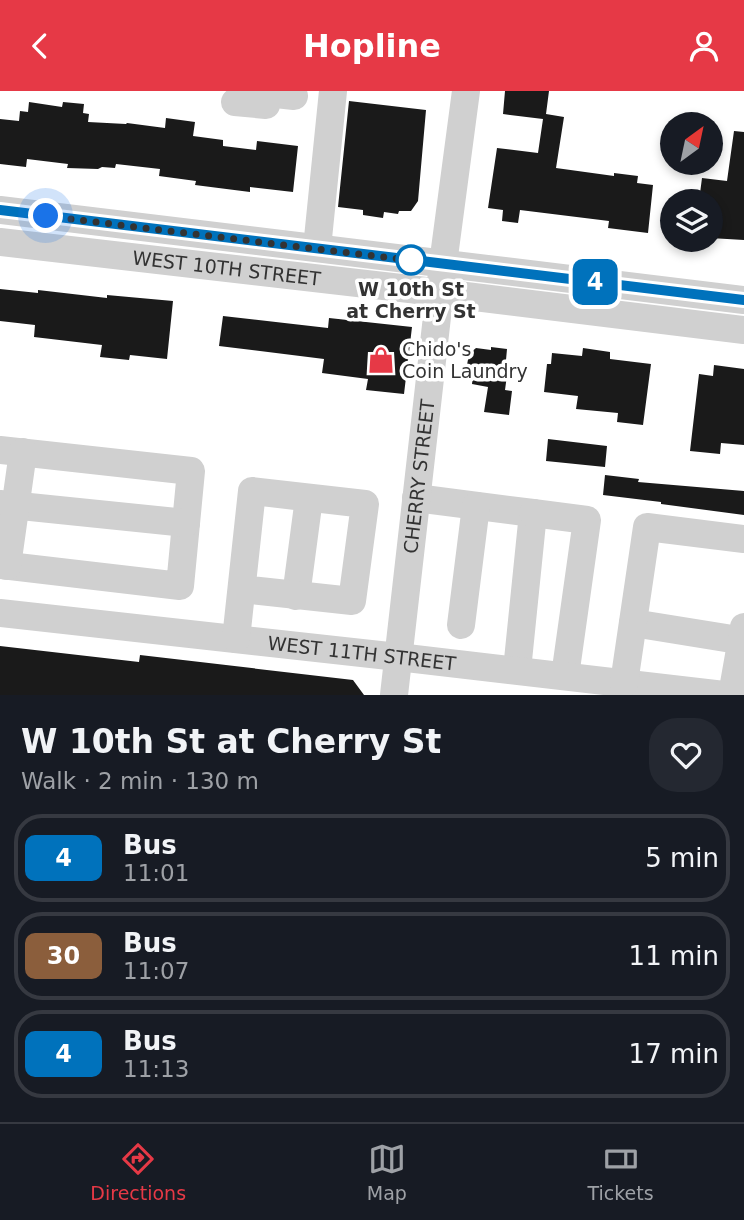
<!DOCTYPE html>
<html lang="en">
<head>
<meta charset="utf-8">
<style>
	body { margin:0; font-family:"DejaVu Sans",sans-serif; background:#242831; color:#f1f3f6; height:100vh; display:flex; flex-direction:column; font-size:26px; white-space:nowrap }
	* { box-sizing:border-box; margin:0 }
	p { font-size:23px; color:#9ea1a6 }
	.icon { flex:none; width:38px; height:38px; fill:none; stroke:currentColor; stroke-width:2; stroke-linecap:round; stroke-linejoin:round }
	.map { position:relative; height:604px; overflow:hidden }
	.drawer { display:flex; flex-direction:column; background:#171b24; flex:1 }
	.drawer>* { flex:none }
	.badge { padding:0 14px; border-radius:10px; font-size:24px; line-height:46px }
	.needle { width:46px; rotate:33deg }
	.fabs { position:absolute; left:660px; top:21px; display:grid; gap:14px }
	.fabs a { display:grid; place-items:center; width:63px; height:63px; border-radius:50%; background:#171b24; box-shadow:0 4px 10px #0003; font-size:35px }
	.you { position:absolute; width:35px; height:35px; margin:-18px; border:5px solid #fff; border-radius:50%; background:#1a73e8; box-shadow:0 0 0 10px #1a73e833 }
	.map>.badge { position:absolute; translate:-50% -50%; box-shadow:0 0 0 4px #fff }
	.round { display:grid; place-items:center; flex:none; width:74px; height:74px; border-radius:28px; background:#242831 }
	.head { display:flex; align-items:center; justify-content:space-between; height:119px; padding:0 21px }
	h1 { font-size:33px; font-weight:600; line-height:52px }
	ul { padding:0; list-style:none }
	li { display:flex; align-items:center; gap:21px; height:88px; margin:0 14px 10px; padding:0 7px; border:4px solid #363941; border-radius:28px }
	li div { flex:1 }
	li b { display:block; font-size:26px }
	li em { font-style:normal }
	li .badge { min-width:77px; font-weight:700; text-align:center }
	header { display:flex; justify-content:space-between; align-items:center; height:91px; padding:0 21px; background:#e63946; color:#fff; font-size:32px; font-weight:600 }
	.tabs { display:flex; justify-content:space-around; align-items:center; height:98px; border-top:2px solid #363941; background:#171b24; font-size:19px; color:#9ea1a6 }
	.tabs a { display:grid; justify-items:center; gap:4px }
	.tabs .on { color:#e63946 }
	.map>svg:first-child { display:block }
</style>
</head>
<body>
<header><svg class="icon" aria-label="back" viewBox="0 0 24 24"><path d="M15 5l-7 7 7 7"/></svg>Hopline<svg class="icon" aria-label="person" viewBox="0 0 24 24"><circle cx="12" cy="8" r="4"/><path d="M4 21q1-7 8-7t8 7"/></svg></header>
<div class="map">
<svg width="744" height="604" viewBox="0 0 744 604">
	<rect width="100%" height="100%" fill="#fff"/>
	<path fill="#1a1a1a" d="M505,0H549L546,23L564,26L556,77L614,85V82L638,85L637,92L653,94L648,142L608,137L609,130L520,119L518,132L502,130L503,119L488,117L497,57L538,62L543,28L503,23Z
		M349,10L426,19L418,110L411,120H399L398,123L384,121L383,127L363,124V119L338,116Z
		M29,11L62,16L63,11L84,13L83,22L89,23L88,31L126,33L127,32L165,37L166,27L195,31L193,45L223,49V55L256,59L257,50L298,55L293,101L250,96V101L195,94L196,90L159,85L160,78L116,73L115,77L102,76L98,78L67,77L68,73L27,68L26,76L0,73V28L19,30L20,20L28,21Z
		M734,40L744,41V149L710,147V110H699L702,87L727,90Z
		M0,198L38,202V199L107,207V204L173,210L167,268L130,264L129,269L100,266L102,254L34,246L35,234L0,230Z
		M223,225L328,237L329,227L412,236L404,303L366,299L368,288L322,282L324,268L219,255Z
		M491,256L507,258L506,269H509L505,299L512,300L509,324L484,321L488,296L472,293L474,275L467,274L469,263L476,257L491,259Z
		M583,257L610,261V268L651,273L643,334L617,331L618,322L576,318L578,305L544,301L547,273H551L552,262L582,265Z
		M714,274L744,278V354L721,352L720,363L690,360L699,283L713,285Z
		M548,348L607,355L605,376L546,370Z
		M605,384L639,388L638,391L744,400V424L661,413V411L603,404Z
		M0,555L139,571L140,564L353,589L364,604H0Z"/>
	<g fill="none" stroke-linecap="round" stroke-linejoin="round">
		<g stroke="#d0d0d0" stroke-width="28">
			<path d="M267,2L294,5"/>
			<path d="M235,11L266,14L268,0"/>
			<path d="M0,119L744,209"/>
			<path id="s1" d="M0,151L401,197L744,239"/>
			<path d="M317,157L333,0"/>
			<path d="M0,359L191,380L180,495L0,474"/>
			<path d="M416,407L533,422L517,579"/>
			<path d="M0,413L186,432"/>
			<path d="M533,422L587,429L565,585"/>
			<path d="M7,475L23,361"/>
			<path d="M296,505L309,407"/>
			<path id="s2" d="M0,522L398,566L724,604"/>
			<path d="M633,532L744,550"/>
			<path d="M461,534L476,415"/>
			<path d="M236,548L252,400L365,413L352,510L242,498"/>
			<path d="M624,592L647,436L744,448"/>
			<path id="s3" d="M394,604L443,173L466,0"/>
			<path d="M732,604L744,536"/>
		</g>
	</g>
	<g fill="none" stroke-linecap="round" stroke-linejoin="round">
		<defs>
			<path id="line" d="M0,119L744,209"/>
		</defs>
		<use href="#line" stroke="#fff" stroke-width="16"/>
		<use href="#line" stroke="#0072bc" stroke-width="10"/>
		<path stroke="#333" stroke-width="7" stroke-dasharray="0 12.6" d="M46,125L424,171L411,169"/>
	</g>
	<defs>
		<symbol id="shop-bare" viewBox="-9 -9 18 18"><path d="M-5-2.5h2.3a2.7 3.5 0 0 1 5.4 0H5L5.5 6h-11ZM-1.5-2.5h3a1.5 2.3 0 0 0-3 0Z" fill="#e63946" stroke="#fff" stroke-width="2.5" paint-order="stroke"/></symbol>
	</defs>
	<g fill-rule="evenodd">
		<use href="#shop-bare" x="362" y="250" width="38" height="38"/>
	</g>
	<circle fill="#fff" stroke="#0072bc" stroke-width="3.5" cx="411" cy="169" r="14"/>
	<g text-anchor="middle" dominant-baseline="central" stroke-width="7" stroke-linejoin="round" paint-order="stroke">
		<g font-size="19" fill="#333" stroke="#fff">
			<text stroke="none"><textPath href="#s1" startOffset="228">WEST 10TH STREET</textPath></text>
			<text stroke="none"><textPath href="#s3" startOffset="220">CHERRY STREET</textPath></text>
			<text stroke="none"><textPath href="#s2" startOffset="364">WEST 11TH STREET</textPath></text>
		</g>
		<g font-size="19" font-weight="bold" fill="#333" stroke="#fff">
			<text x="411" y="198">W 10th St<tspan x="411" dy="22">at Cherry St</tspan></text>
		</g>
		<g font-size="19" fill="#333" stroke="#fff" text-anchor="start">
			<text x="402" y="258">Chido's<tspan x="402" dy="22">Coin Laundry</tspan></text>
		</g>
	</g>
</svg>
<div class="fabs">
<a><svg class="needle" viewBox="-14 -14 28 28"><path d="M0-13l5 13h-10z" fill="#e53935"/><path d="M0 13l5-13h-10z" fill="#9ea1a6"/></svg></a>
<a><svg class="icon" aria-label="layers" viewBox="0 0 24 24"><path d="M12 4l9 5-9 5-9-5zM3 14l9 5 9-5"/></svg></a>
</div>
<div class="you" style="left:46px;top:125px"></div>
<b class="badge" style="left:595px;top:191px;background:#0072bc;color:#fff">4</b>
</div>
<section class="drawer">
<div class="head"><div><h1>W 10th St at Cherry St</h1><p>Walk · 2 min · 130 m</p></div><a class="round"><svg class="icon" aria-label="heart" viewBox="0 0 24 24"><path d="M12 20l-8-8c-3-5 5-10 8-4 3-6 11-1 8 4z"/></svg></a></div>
<ul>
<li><span class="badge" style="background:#0072bc;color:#fff">4</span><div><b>Bus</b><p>11:01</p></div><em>5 min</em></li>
<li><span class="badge" style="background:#8b5e3c;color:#fff">30</span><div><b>Bus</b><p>11:07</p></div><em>11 min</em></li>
<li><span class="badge" style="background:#0072bc;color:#fff">4</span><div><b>Bus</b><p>11:13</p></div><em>17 min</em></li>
</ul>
</section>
<nav class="tabs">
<a class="on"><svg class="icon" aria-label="directions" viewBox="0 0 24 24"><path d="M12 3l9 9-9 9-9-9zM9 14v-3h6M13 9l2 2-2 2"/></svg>Directions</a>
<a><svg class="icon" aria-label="map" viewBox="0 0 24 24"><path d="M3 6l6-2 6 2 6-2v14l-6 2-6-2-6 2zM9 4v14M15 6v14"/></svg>Map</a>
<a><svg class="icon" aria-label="tickets" viewBox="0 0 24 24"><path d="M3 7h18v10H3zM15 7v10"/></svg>Tickets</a>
</nav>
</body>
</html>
